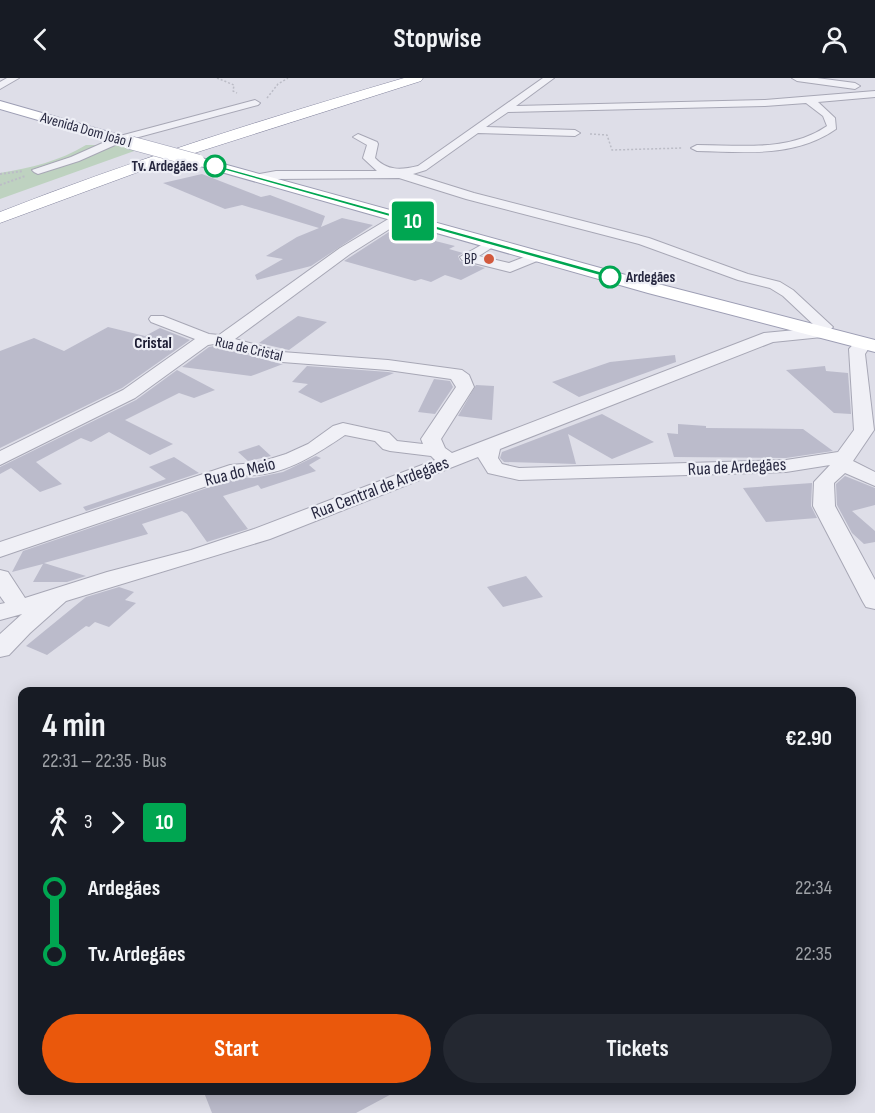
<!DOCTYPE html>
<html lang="en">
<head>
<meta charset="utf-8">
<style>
	body { margin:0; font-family:"Sofia Sans Condensed",sans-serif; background:#242831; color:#f1f3f6; height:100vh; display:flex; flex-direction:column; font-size:22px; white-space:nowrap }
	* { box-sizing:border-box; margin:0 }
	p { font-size:20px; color:#9ea1a6 }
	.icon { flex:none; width:33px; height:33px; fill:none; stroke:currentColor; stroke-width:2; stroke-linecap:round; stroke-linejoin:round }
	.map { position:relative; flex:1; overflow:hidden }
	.sheet { position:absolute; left:18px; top:609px; width:838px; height:408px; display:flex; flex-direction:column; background:#171b24; border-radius:12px; box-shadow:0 3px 15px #0003 }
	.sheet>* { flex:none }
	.badge { padding:0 12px; border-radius:4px; font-size:21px; line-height:39px }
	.map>.badge { position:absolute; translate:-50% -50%; box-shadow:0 0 0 3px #fff }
	.legs { display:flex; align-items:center; gap:9px; height:66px; padding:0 24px; font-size:20px }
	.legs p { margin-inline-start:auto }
	.headline { display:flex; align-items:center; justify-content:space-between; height:102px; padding:0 24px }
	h1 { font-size:33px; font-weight:700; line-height:45px }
	.action { display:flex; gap:12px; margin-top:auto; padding:12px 24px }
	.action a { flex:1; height:69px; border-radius:36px; background:#ea580c; color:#fff; font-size:24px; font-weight:700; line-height:69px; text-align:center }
	.action a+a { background:#242831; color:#f1f3f6 }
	ul { padding:0 24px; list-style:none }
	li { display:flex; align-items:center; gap:21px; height:66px; font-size:22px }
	li i { display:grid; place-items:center; width:9px; height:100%; margin:0 8px; background:currentColor }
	li i::after { content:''; width:15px; height:15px; margin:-8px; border:4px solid; border-radius:50%; background:#171b24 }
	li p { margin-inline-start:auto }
	li:first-child i { background:linear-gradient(#0000 50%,currentColor 0) }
	li:last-child i { background:linear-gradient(currentColor 50%,#0000 0) }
	header { display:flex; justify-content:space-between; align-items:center; height:78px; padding:0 24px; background:#171b24; font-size:27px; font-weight:700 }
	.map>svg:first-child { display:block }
</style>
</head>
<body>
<header><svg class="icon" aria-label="back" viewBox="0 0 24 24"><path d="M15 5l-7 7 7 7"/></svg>Stopwise<svg class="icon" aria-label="person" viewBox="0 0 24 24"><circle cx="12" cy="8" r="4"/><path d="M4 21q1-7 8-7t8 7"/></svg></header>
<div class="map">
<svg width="875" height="1035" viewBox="0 0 875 1035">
	<rect width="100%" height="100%" fill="#dedee8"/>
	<path fill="#bed2c0" d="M86,67H116L137,72L0,121V95C30,90 60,83 86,67Z"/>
	<path fill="#bbbbcb" d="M202,96L261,119L270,117L325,138L321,149L342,140L373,147L311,188L257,202L255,197L283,181L266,178L297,159L319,150L242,127L225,131L163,105Z
		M392,152L455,168L449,171L463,175L458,178L460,183L485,190L461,202L445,197L431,204L421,201L415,203L344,183Z
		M298,238L327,244L289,272L259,265Z
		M108,249L145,258L160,250L190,262L122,310L0,370V273L34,260L64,273Z
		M214,268L281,286H283L251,298L182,289L209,269Z
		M675,277L676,284L579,319L552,304L610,284Z
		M307,288L388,294L394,295L321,325L298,314L308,306L292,304Z
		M825,288L826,293L848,295L851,336L834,335L786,292Z
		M177,292L215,312L194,320L179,315L125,342L173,366L150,377L109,354L91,364L81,360L36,384L62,406L40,414L11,390L0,396V389L136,322Z
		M434,301L450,303L453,309L435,336L418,334Z
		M476,307L494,308L492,342L458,338Z
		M602,336L654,364L612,381L568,356L576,386L504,384L500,380L502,374Z
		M678,346L706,348V350L803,351L833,373L786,380L674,379L667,355L678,356Z
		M259,367L271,378L248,383L238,374Z
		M316,378L321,380L309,387L316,393L261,411L258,407L223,418L248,451L207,464L187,436L182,433L142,446L148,456L44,485L86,498L67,504H33L43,486L12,494L23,473L239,399L254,400L283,394Z
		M174,379L199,395L86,433L83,429L166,401L149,389Z
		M845,398L875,410V427L852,433L875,453V464L864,466L852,455L837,427L836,406Z
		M812,405L811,428L817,440L766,444L743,410Z
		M526,498L543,519L503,529L487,509Z
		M119,509L134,514L125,522L136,525L109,549L95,544L89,549L86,548L47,577L26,568L86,519Z
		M203,1012H399L356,1035H212Z"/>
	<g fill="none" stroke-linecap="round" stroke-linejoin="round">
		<defs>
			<path id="minor" d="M7,0H19L0,11V4Z
				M543,0H554L516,28L765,22L875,13V19L818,24L835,40L836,51C795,80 745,74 697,73L691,70L697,67C741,67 789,74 827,48L823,38L806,25L765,28L508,34L486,49L575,52L580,55L575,58L478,55L426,92L413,96L474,115L649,160L748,196L780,204L793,212L833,249L831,251L834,255L832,258L773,264L500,371L498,380L502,386L519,390L786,382L838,374L854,352L849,271L858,261H870L872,265L865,276L874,352L853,383L875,394V408L845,395L834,405L835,428L875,502V531L866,529L863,524L813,428L814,404L830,387L786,394L519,402L488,395L478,379L270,461L66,523L30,555L9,577L0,579V556L22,536L0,542V526L5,525L0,518V492L8,494L25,520L107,494L191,472L254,451L435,382L431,378L390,373L383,371L375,363L345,357C314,378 279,401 239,397L0,479V464L230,387L257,385L286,376L308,366L333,348L343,345L389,355L397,363L423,366L421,361L456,309L451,301L388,292L282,284L214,266L208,267L135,320L0,387V373L123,312L195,261L151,244L149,241L151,238H163L209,256L219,257L340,170L395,137L400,136L407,140L350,176L235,261L282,274L388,282L462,292L469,297L474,309L441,361L445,370L452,375L764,255L817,250L783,218L770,210L738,202L639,166L466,121L399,100L276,101L258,104L252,100L254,97L276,93H377L363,80L367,67L353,59L358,56L377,64L378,66L375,80C387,93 401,92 418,88Z
				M792,0H817L855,5L860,8L855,11L797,3Z
				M255,22L260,25L258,27L124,63L79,83L38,96L34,94L32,92L71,79L116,59Z
				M492,161L499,165L479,178L509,185L537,174L544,178L542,181L510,194L462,182L460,179Z"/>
			<path id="major" d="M0,23L133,61L135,64L128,68L0,31Z
				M198,79L662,207L875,262V274L648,215L193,86L191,83Z"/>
			<path id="highway" d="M404,0H423L421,3L160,86L0,145V134C132,82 268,40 404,0Z"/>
		</defs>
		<use href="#minor" stroke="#a7a7b5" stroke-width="2"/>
		<use href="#major" stroke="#9d9eb4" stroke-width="2"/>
		<use href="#highway" stroke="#85869f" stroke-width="1"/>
		<path stroke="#bbbcc6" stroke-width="1.5" stroke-dasharray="2 2" stroke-linecap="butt" d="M217,0L234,7L233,13L237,15
			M267,20L278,6L288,0
			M590,56L607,57L612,72L683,70"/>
		<path stroke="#bbbcc6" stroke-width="2" stroke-dasharray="2 2" stroke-linecap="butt" d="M0,96L23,93
			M0,107L25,98"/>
		<use href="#minor" fill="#f0f0f6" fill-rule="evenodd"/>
		<use href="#major" fill="#fff" fill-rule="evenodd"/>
		<use href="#highway" fill="#fff" fill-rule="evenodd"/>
		<defs>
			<path id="major-bridge" d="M128,64L198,83"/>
		</defs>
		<use href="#major-bridge" stroke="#9d9eb4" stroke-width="14" stroke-linecap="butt"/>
		<use href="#major-bridge" stroke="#fff" stroke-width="13"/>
	</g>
	<path fill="#00a651" stroke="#fff" stroke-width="1.5" d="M213,86L613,197L614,199L608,200L213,89Z"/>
	<g fill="#fff" stroke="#00a651" stroke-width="3">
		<circle cx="215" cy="88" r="10"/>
		<circle cx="610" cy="199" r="10"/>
	</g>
	<circle fill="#d2593d" stroke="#edeef5" stroke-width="2" cx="489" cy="181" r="6"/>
	<g text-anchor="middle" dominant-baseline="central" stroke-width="4.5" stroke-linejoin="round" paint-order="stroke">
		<g font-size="15" fill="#26273f" stroke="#edeef5">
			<text transform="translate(86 52) rotate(16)">Avenida Dom João I</text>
			<text transform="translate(249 271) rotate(13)">Rua de Cristal</text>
		</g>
		<g font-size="15" font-weight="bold" fill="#26273f" stroke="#edeef5" text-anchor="end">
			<text x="198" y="88">Tv. Ardegães</text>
			<text x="626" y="199" text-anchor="start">Ardegães</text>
		</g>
		<g font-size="15" fill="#26273f" stroke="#edeef5" text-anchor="end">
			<text x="477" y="181">BP</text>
		</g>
		<g font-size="16" font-weight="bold" fill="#191930" stroke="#edeef5">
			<text x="153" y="265">Cristal</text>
		</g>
		<g font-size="18" fill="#26273f" stroke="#edeef5">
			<text transform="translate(737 389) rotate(-3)">Rua de Ardegães</text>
			<text transform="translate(240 394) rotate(-14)">Rua do Meio</text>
			<text transform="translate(380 410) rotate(-21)">Rua Central de Ardegães</text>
		</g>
	</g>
</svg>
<b class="badge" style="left:413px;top:143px;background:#00a651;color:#fff">10</b>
<section class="sheet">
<div class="headline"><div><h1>4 min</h1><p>22:31 – 22:35 · Bus</p></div><b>€2.90</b></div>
<div class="legs"><svg class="icon" aria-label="walk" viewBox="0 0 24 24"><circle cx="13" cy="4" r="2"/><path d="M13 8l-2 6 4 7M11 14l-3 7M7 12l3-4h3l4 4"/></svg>3<svg class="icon" aria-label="forward" viewBox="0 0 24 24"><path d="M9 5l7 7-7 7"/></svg><b class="badge" style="background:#00a651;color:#fff">10</b></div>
<ul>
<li><i style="color:#00a651"></i><b>Ardegães</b><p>22:34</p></li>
<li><i style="color:#00a651"></i><b>Tv. Ardegães</b><p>22:35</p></li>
</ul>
<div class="action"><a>Start</a><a>Tickets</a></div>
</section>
</div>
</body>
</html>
